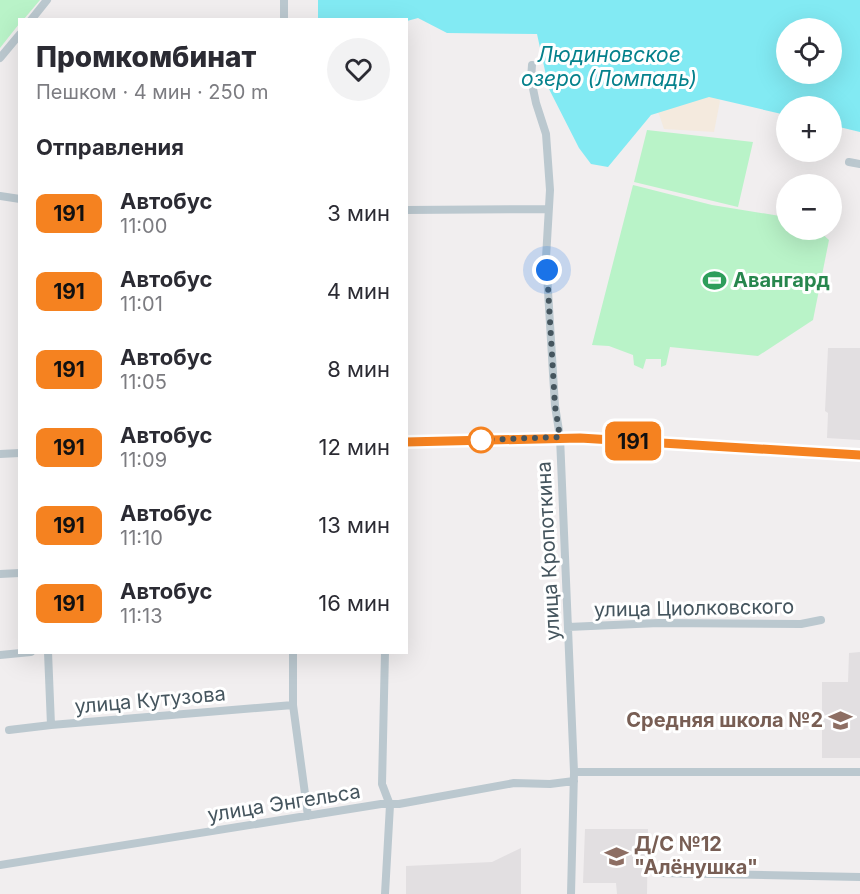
<!DOCTYPE html>
<html lang="ru">
<head>
<meta charset="utf-8">
<style>
	body { margin:0; font-family:Inter,sans-serif; background:#f2f2f3; color:#2b2b33; height:100vh; display:flex; flex-direction:column; font-size:22px; white-space:nowrap }
	* { box-sizing:border-box; margin:0 }
	p { font-size:20px; color:#7c7c81 }
	.icon { flex:none; width:33px; height:33px; fill:none; stroke:currentColor; stroke-width:2; stroke-linecap:round; stroke-linejoin:round }
	.map { position:relative; flex:1; overflow:hidden }
	.side { position:absolute; left:18px; top:18px; width:390px; height:636px; display:flex; flex-direction:column; background:#fff; border-radius:0px; box-shadow:0 6px 24px #0002 }
	.side>* { flex:none }
	.badge { padding:0 12px; border-radius:9px; font-size:21px; line-height:39px }
	.controls { position:absolute; left:776px; top:18px; display:grid; gap:12px }
	.controls a { display:grid; place-items:center; width:66px; height:66px; border-radius:50%; background:#fff; box-shadow:0 6px 24px #0002; font-size:30px }
	.you { position:absolute; width:30px; height:30px; margin:-15px; border:4px solid #fff; border-radius:50%; background:#1a73e8; box-shadow:0 0 0 9px #1a73e833 }
	.map>.badge { position:absolute; translate:-50% -50%; box-shadow:0 0 0 3px #fff }
	h2 { padding:0 18px; font-size:22px; line-height:54px }
	.round { display:grid; place-items:center; flex:none; width:63px; height:63px; border-radius:32px; background:#f2f2f3 }
	.headline { display:flex; align-items:center; justify-content:space-between; height:102px; padding:0 18px }
	h1 { font-size:28px; font-weight:800; line-height:45px }
	ul { padding:0; list-style:none }
	li { display:flex; align-items:center; gap:18px; height:78px; padding:0 18px }
	li div { flex:1 }
	li b { display:block; font-size:22px }
	li em { font-style:normal }
	li .badge { min-width:66px; font-weight:700; text-align:center }
	.map>svg:first-child { display:block }
</style>
</head>
<body>
<div class="map">
<svg width="860" height="894" viewBox="0 0 860 894">
	<rect width="100%" height="100%" fill="#f1eeef"/>
	<path fill="#e2dfe1" d="M828,348H860V440L827,438L828,413L825,411Z
		M860,652V758H822V682H848L849,653Z
		M585,829H648L647,894H617L616,883H583Z
		M521,848V894H406V866L492,862Z"/>
	<path fill="#b9f3c8" d="M0,0H40L24,19L20,20L19,24L0,48Z
		M647,130L753,142L738,207L634,182Z
		M633,185L712,205L786,217V230H818L829,240L813,320L758,356L670,347L666,365L661,367V359H646L643,369L634,365L633,355L609,346L592,345Z"/>
	<path fill="#f4eade" d="M707,86L720,101L714,132L664,129L659,114L651,106Z"/>
	<path fill="#82eaf3" fill-rule="evenodd" d="M318,0H860V132L831,125V106H786V115L709,97L651,115L608,167L591,164L579,148L549,89L537,34L447,33L418,18L407,21L318,19ZM786,28H831V74H786Z"/>
	<g fill="none" stroke-linecap="round" stroke-linejoin="round">
		<path stroke="#bbc8cf" stroke-width="8" d="M284,0V20
			M31,20L47,0
			M0,58L20,34
			M532,65L531,79L536,103L546,134L550,190L546,258L555,406L560,437L574,772L571,894
			M849,162L860,164
			M0,196L20,199
			M406,210L548,209
			M406,442L580,438L860,455
			M0,454L20,453
			M0,574L20,573
			M568,627L659,623L801,624L821,620
			M48,652L51,725
			M293,652V705L308,816
			M385,652L382,784L390,805L385,894
			M0,655L31,652
			M9,730L51,725L293,705
			M574,772H860
			M0,865L381,804H399L514,783L550,784L574,781
			M660,873L860,877"/>
	</g>
	<g fill="none" stroke-linecap="round" stroke-linejoin="round">
		<defs>
			<path id="line" d="M406,442L580,438L860,455"/>
		</defs>
		<use href="#line" stroke="#fff" stroke-width="14"/>
		<use href="#line" stroke="#f58220" stroke-width="9"/>
		<path stroke="#45555e" stroke-width="6" stroke-dasharray="0 10.8" d="M481,440L560,437L555,406L547,270"/>
	</g>
	<defs>
		<symbol id="stadium-bare" viewBox="-9 -9 18 18"><path d="M0-5a6.5 5 0 1 0 0 10a6.5 5 0 1 0 0-10ZM-3.5-1.8h7v3.6h-7Z" fill="#2e9e5b" stroke="#fff" stroke-width="2.5" paint-order="stroke"/></symbol>
		<symbol id="school-bare" viewBox="-9 -9 18 18"><path d="M0-5L7-2L0 1L-7-2ZM-4 1L0 2.5L4 1V4Q0 6-4 4Z" fill="#8d6e63" stroke="#fff" stroke-width="2.5" paint-order="stroke"/></symbol>
	</defs>
	<g fill-rule="evenodd">
		<use href="#stadium-bare" x="698" y="264" width="33" height="33"/>
		<use href="#school-bare" x="824" y="704" width="33" height="33"/>
		<use href="#school-bare" x="600" y="840" width="33" height="33"/>
	</g>
	<circle fill="#fff" stroke="#f58220" stroke-width="3" cx="481" cy="440" r="12"/>
	<g text-anchor="middle" dominant-baseline="central" stroke-width="6" stroke-linejoin="round" paint-order="stroke">
		<g font-size="20" font-weight="bold" fill="#27864d" stroke="#fff" text-anchor="start">
			<text x="733" y="280">Авангард</text>
		</g>
		<g font-size="20" fill="#45555e" stroke="#fff">
			<text transform="translate(548 551) rotate(-93)">улица Кропоткина</text>
			<text transform="translate(694 608) rotate(-1)">улица Циолковского</text>
			<text transform="translate(150 700) rotate(-5)">улица Кутузова</text>
			<text transform="translate(284 803) rotate(-9)">улица Энгельса</text>
		</g>
		<g font-size="20" font-weight="bold" fill="#785e54" stroke="#fff" text-anchor="end">
			<text x="823" y="720">Средняя школа №2</text>
			<text x="634" y="844" text-anchor="start">Д/С №12<tspan x="634" dy="23">"Алёнушка"</tspan></text>
		</g>
		<g font-size="21" font-style="italic" fill="#04818c" stroke="#fff">
			<text x="609" y="54">Людиновское<tspan x="609" dy="24">озеро (Ломпадь)</tspan></text>
		</g>
	</g>
</svg>
<div class="controls">
<a><svg class="icon" aria-label="locate" viewBox="0 0 24 24"><circle cx="12" cy="12" r="6"/><path d="M12 2v4M12 18v4M2 12h4M18 12h4"/></svg></a>
<a>+</a>
<a>−</a>
</div>
<div class="you" style="left:547px;top:270px"></div>
<b class="badge" style="left:633px;top:441px;background:#f58220;color:#111">191</b>
<section class="side">
<div class="headline"><div><h1>Промкомбинат</h1><p>Пешком · 4 мин · 250 m</p></div><a class="round"><svg class="icon" aria-label="heart" viewBox="0 0 24 24"><path d="M12 20l-8-8c-3-5 5-10 8-4 3-6 11-1 8 4z"/></svg></a></div>
<h2>Отправления</h2>
<ul>
<li><span class="badge" style="background:#f58220;color:#111">191</span><div><b>Автобус</b><p>11:00</p></div><em>3 мин</em></li>
<li><span class="badge" style="background:#f58220;color:#111">191</span><div><b>Автобус</b><p>11:01</p></div><em>4 мин</em></li>
<li><span class="badge" style="background:#f58220;color:#111">191</span><div><b>Автобус</b><p>11:05</p></div><em>8 мин</em></li>
<li><span class="badge" style="background:#f58220;color:#111">191</span><div><b>Автобус</b><p>11:09</p></div><em>12 мин</em></li>
<li><span class="badge" style="background:#f58220;color:#111">191</span><div><b>Автобус</b><p>11:10</p></div><em>13 мин</em></li>
<li><span class="badge" style="background:#f58220;color:#111">191</span><div><b>Автобус</b><p>11:13</p></div><em>16 мин</em></li>
</ul>
</section>
</div>
</body>
</html>
